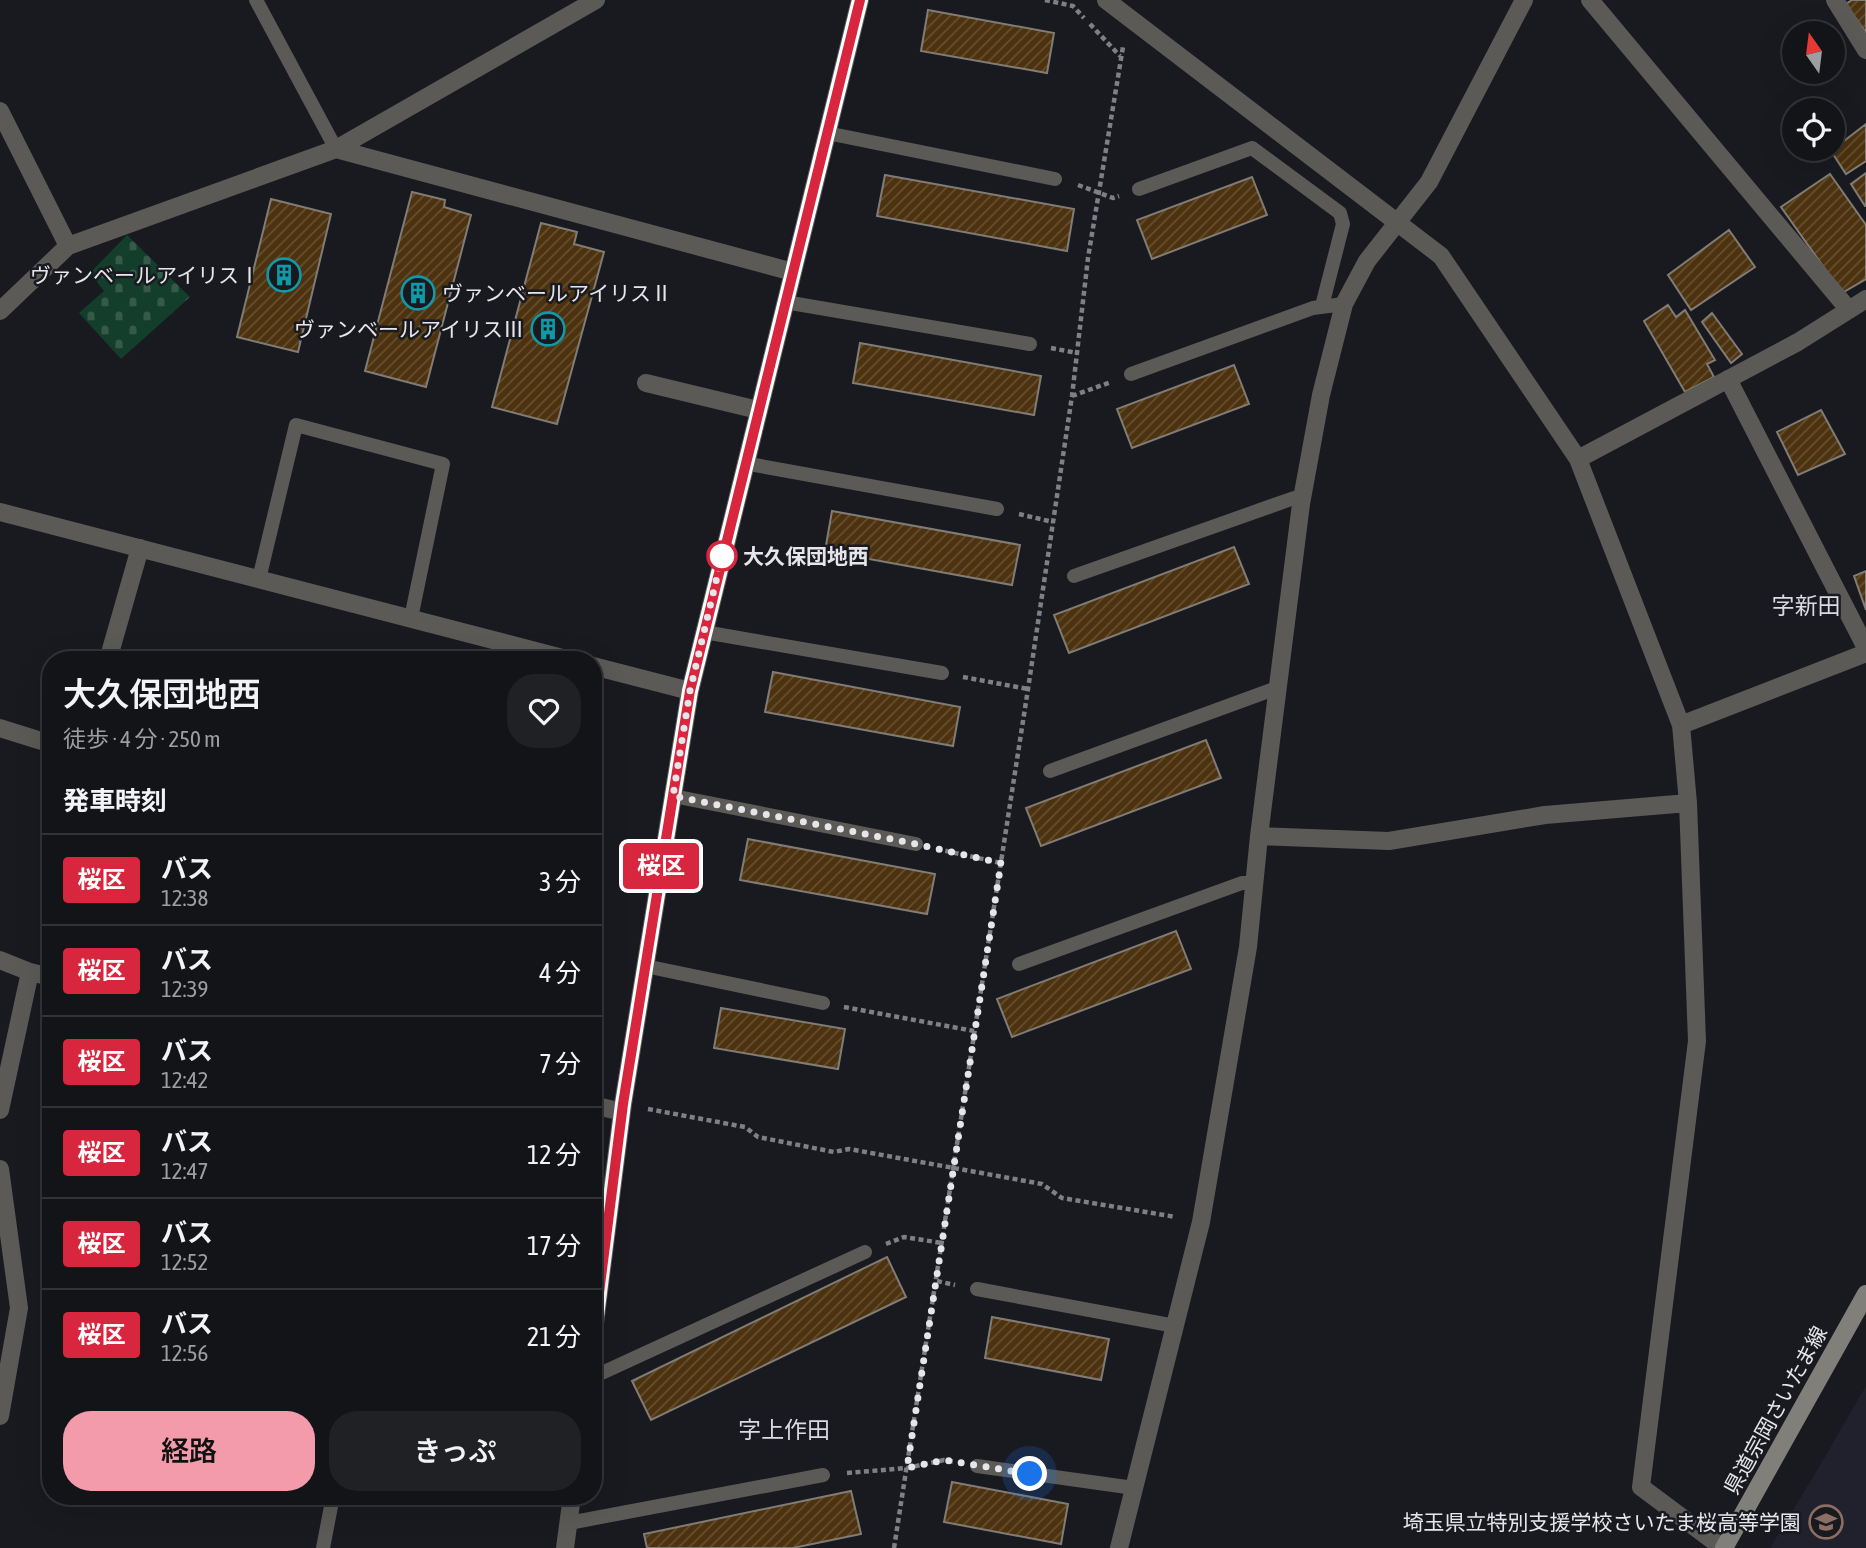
<!DOCTYPE html>
<html lang="ja">
<head>
<meta charset="utf-8">
<style>
	body { margin:0; font-family:"Asap Condensed","Noto Sans JP",sans-serif; background:#202125; color:#f1f3f6; height:100vh; display:flex; flex-direction:column; font-size:26px; white-space:nowrap }
	* { box-sizing:border-box; margin:0 }
	p { font-size:23px; color:#9d9ea2 }
	.icon { flex:none; width:38px; height:38px; fill:none; stroke:currentColor; stroke-width:2; stroke-linecap:round; stroke-linejoin:round }
	.map { position:relative; flex:1; overflow:hidden }
	.sheet { position:absolute; left:42px; top:651px; width:560px; height:854px; display:flex; flex-direction:column; background:#131418; border-radius:28px; box-shadow:0 7px 28px #0002,0 0 0 2px #323337 }
	.sheet>* { flex:none }
	.badge { padding:0 14px; border-radius:5px; font-size:24px; line-height:46px }
	.needle { width:46px; rotate:346deg }
	.tools { position:absolute; left:1782px; top:21px; display:grid; gap:14px }
	.tools a { display:grid; place-items:center; width:63px; height:63px; border-radius:50%; background:#131418; box-shadow:0 7px 28px #0002,0 0 0 2px #323337; font-size:35px }
	.you { position:absolute; width:35px; height:35px; margin:-18px; border:5px solid #fff; border-radius:50%; background:#1a73e8; box-shadow:0 0 0 10px #1a73e833 }
	.map>.badge { position:absolute; translate:-50% -50%; box-shadow:0 0 0 4px #fff }
	h2 { padding:0 21px; font-size:26px; line-height:63px }
	.round { display:grid; place-items:center; flex:none; width:74px; height:74px; border-radius:28px; background:#202125 }
	.overview { display:flex; align-items:center; justify-content:space-between; height:119px; padding:0 21px }
	h1 { font-size:33px; font-weight:600; line-height:52px }
	.cta { display:flex; gap:14px; margin-top:auto; padding:14px 21px }
	.cta a { flex:1; height:80px; border-radius:28px; background:#f39aab; color:#111; font-size:28px; font-weight:600; line-height:80px; text-align:center }
	.cta a+a { background:#202125; color:#f1f3f6 }
	ul { padding:0; list-style:none }
	li { display:flex; align-items:center; gap:21px; height:91px; padding:0 21px; border-top:2px solid #323337 }
	li div { flex:1 }
	li b { display:block; font-size:26px }
	li em { font-style:normal }
	li .badge { min-width:77px; font-weight:700; text-align:center }
	.map>svg:first-child { display:block }
</style>
</head>
<body>
<div class="map">
<svg width="1866" height="1548" viewBox="0 0 1866 1548">
	<defs>
		<pattern id="cemetery-stones" width="16" height="16" patternUnits="userSpaceOnUse" patternTransform="scale(1.75)"><rect width="16" height="16" fill="#133e2b"/><path d="M2 7V4a2 2 0 0 1 4 0v3zM10 15v-3a2 2 0 0 1 4 0v3z" fill="#355a4a"/></pattern>
		<pattern id="building-hatch" width="6" height="6" patternUnits="userSpaceOnUse" patternTransform="scale(1.75)"><rect width="6" height="6" fill="#4c320e"/><path d="M-1 1l2-2M0 6l6-6M5 7l2-2" fill="none" stroke="#665031"/></pattern>
	</defs>
	<rect width="100%" height="100%" fill="#191a20"/>
	<path fill="#20212d" d="M1866,1386V1548H1770L1816,1472Z"/>
	<path fill="url(#cemetery-stones)" d="M127,235L190,297L121,359L79,313L104,291L90,273Z"/>
	<path fill="url(#building-hatch)" stroke="#817c75" stroke-width="2" d="M1852,0H1866V33L1846,4Z
		M928,10L1054,33L1047,73L921,51Z
		M1866,124V161L1846,174L1831,151Z
		M1866,173V206H1865L1851,184Z
		M1830,174L1866,225V279L1842,293L1781,207Z
		M885,175L1074,209L1067,251L877,216Z
		M1252,177L1267,215L1152,259L1137,220Z
		M412,192L445,200L444,207L471,215L426,387L365,371Z
		M271,199L331,214L298,352L237,337Z
		M541,223L577,232L574,244L604,252L557,424L492,407Z
		M1729,230L1755,267L1691,310L1668,275Z
		M1668,305L1676,317L1685,310L1715,360L1707,364L1714,377L1685,392L1644,321Z
		M1712,313L1742,354L1731,363L1702,322Z
		M860,343L1041,376L1034,415L853,383Z
		M1234,365L1249,404L1132,448L1117,409Z
		M1821,410L1845,454L1798,475L1777,432Z
		M832,511L1020,545L1012,585L825,551Z
		M1234,547L1249,584L1069,653L1054,615Z
		M1866,571V610L1854,576Z
		M773,672L960,707L953,746L765,712Z
		M1206,740L1221,778L1041,846L1026,808Z
		M748,839L935,874L927,914L740,880Z
		M1176,931L1191,969L1012,1037L997,999Z
		M721,1008L845,1029L838,1069L714,1048Z
		M887,1257L906,1297L651,1420L632,1381Z
		M992,1317L1109,1339L1101,1380L985,1358Z
		M952,1482L1068,1504L1061,1544L944,1522Z
		M851,1491L861,1534L793,1548H647L644,1534Z"/>
	<g fill="none" stroke-linecap="round" stroke-linejoin="round">
		<path stroke="#7f8085" stroke-width="4.5" stroke-dasharray="5 3.5" stroke-linecap="butt" d="M1045,0L1073,6L1084,18
			M1090,24L1120,56
			M1078,185L1113,198L1119,196
			M1051,348L1077,353
			M1072,396L1111,382
			M1019,514L1053,522
			M963,677L1028,689
			M937,849L1001,863
			M844,1007L974,1031
			M648,1109L745,1127L758,1137L834,1152L849,1149L1042,1184L1062,1198L1176,1217
			M886,1244L904,1237L942,1243
			M937,1281L955,1285
			M847,1473L907,1468L944,1460L956,1462
			M894,1548L1028,689L1072,396L1088,258L1123,47"/>
		<path stroke="#5b5a57" stroke-width="14" d="M256,0L336,149
			M827,133L1055,179
			M1139,189L1252,148L1340,213L1343,224L1322,306
			M785,302L1030,344
			M1131,374L1313,308L1344,304
			M744,463L997,509
			M1074,576L1294,498H1302
			M259,579L296,425L443,464L411,618
			M704,632L942,673
			M1050,771L1277,688
			M673,796L916,844
			M1019,964L1242,883H1253
			M645,966L823,1003
			M977,1289L1175,1326
			M593,1377L865,1252
			M977,1466L1134,1488
			M569,1523L823,1475
			M323,1548L333,1496"/>
		<path stroke="#5b5a57" stroke-width="18" d="M1106,0L1441,256L1578,459L1681,725L1688,803L1697,1041L1641,1487L1723,1548
			M1590,0L1849,310
			M1835,0L1866,50
			M0,111L68,246
			M336,149L793,272
			M0,311L68,246L336,149L596,0
			M1728,379L1866,648
			M646,383L758,410
			M1578,459L1798,342L1866,299
			M0,512L570,660
			M108,660L140,548
			M593,666L690,691
			M1681,725L1866,653
			M0,728L51,744
			M1259,836L1389,841L1545,815L1688,803
			M0,960L30,972L51,977
			M593,1105L622,1112
			M0,1110L30,972
			M0,1169L19,1308L0,1416
			M593,1339L623,1104L690,691L860,0
			M565,1548L572,1496
			M1119,1548L1201,1222L1248,947L1259,836L1301,504L1321,395L1344,304L1367,261L1429,182L1524,0"/>
		<path stroke="#807f7a" stroke-width="18" d="M1724,1548L1866,1294"/>
	</g>
	<g fill="none" stroke-linecap="round" stroke-linejoin="round">
		<defs>
			<path id="line" d="M593,1340L623,1104L690,691L860,0"/>
		</defs>
		<use href="#line" stroke="#fff" stroke-width="16"/>
		<use href="#line" stroke="#d7263d" stroke-width="10"/>
		<path stroke="#e5e5ea" stroke-width="7" stroke-dasharray="0 12.6" d="M722,556L690,691L673,796L916,844L1001,863L907,1468L944,1460L1030,1474"/>
	</g>
	<defs>
		<symbol id="building-ring" viewBox="-11 -11 22 22"><circle r="9.5" fill="#191a20" stroke="#0f9aa8" stroke-width="1.5"/><path d="M-4-6H4V6H1V3H-1V6H-4ZM-2.5-4.3h1.7v1.8h-1.7ZM.8-4.3h1.7v1.8H.8ZM-2.5-1h1.7V.8h-1.7ZM.8-1h1.7V.8H.8Z" fill="#0f9aa8"/></symbol>
		<symbol id="school-ring" viewBox="-11 -11 22 22"><circle r="9.5" fill="#191a20" stroke="#8d6e63" stroke-width="1.5"/><path d="M0-5L7-2L0 1L-7-2ZM-4 1L0 2.5L4 1V4Q0 6-4 4Z" fill="#8d6e63"/></symbol>
	</defs>
	<g fill-rule="evenodd">
		<use href="#building-ring" x="265" y="256" width="38" height="38"/>
		<use href="#building-ring" x="399" y="274" width="38" height="38"/>
		<use href="#building-ring" x="529" y="310" width="38" height="38"/>
		<use href="#school-ring" x="1807" y="1503" width="38" height="38"/>
	</g>
	<circle fill="#fff" stroke="#d7263d" stroke-width="3.5" cx="722" cy="556" r="14"/>
	<g text-anchor="middle" dominant-baseline="central" stroke-width="5" stroke-linejoin="round" paint-order="stroke">
		<g font-size="21" fill="#e5e5ea" stroke="#191a20" text-anchor="end">
			<text x="260" y="275">ヴァンベールアイリスⅠ</text>
			<text x="442" y="293" text-anchor="start">ヴァンベールアイリスⅡ</text>
			<text x="524" y="329">ヴァンベールアイリスⅢ</text>
			<text x="1801" y="1522">埼玉県立特別支援学校さいたま桜高等学園</text>
		</g>
		<g font-size="21" font-weight="bold" fill="#e5e5ea" stroke="#191a20" text-anchor="start">
			<text x="743" y="556">大久保団地西</text>
		</g>
		<g font-size="21" fill="#e5e5ea" stroke="#191a20">
			<text transform="translate(1775 1410) rotate(-61)">県道宗岡さいたま線</text>
		</g>
		<g font-size="23" fill="#d9dae3" stroke="#191a20">
			<text x="1806" y="606">字新田</text>
			<text x="784" y="1430">字上作田</text>
		</g>
	</g>
</svg>
<div class="tools">
<a><svg class="needle" viewBox="-14 -14 28 28"><path d="M0-13l5 13h-10z" fill="#e53935"/><path d="M0 13l5-13h-10z" fill="#9d9ea2"/></svg></a>
<a><svg class="icon" aria-label="locate" viewBox="0 0 24 24"><circle cx="12" cy="12" r="6"/><path d="M12 2v4M12 18v4M2 12h4M18 12h4"/></svg></a>
</div>
<div class="you" style="left:1030px;top:1474px"></div>
<b class="badge" style="left:661px;top:866px;background:#d7263d;color:#fff">桜区</b>
<section class="sheet">
<div class="overview"><div><h1>大久保団地西</h1><p>徒歩 · 4 分 · 250 m</p></div><a class="round"><svg class="icon" aria-label="heart" viewBox="0 0 24 24"><path d="M12 20l-8-8c-3-5 5-10 8-4 3-6 11-1 8 4z"/></svg></a></div>
<h2>発車時刻</h2>
<ul>
<li><span class="badge" style="background:#d7263d;color:#fff">桜区</span><div><b>バス</b><p>12:38</p></div><em>3 分</em></li>
<li><span class="badge" style="background:#d7263d;color:#fff">桜区</span><div><b>バス</b><p>12:39</p></div><em>4 分</em></li>
<li><span class="badge" style="background:#d7263d;color:#fff">桜区</span><div><b>バス</b><p>12:42</p></div><em>7 分</em></li>
<li><span class="badge" style="background:#d7263d;color:#fff">桜区</span><div><b>バス</b><p>12:47</p></div><em>12 分</em></li>
<li><span class="badge" style="background:#d7263d;color:#fff">桜区</span><div><b>バス</b><p>12:52</p></div><em>17 分</em></li>
<li><span class="badge" style="background:#d7263d;color:#fff">桜区</span><div><b>バス</b><p>12:56</p></div><em>21 分</em></li>
</ul>
<div class="cta"><a>経路</a><a>きっぷ</a></div>
</section>
</div>
</body>
</html>
